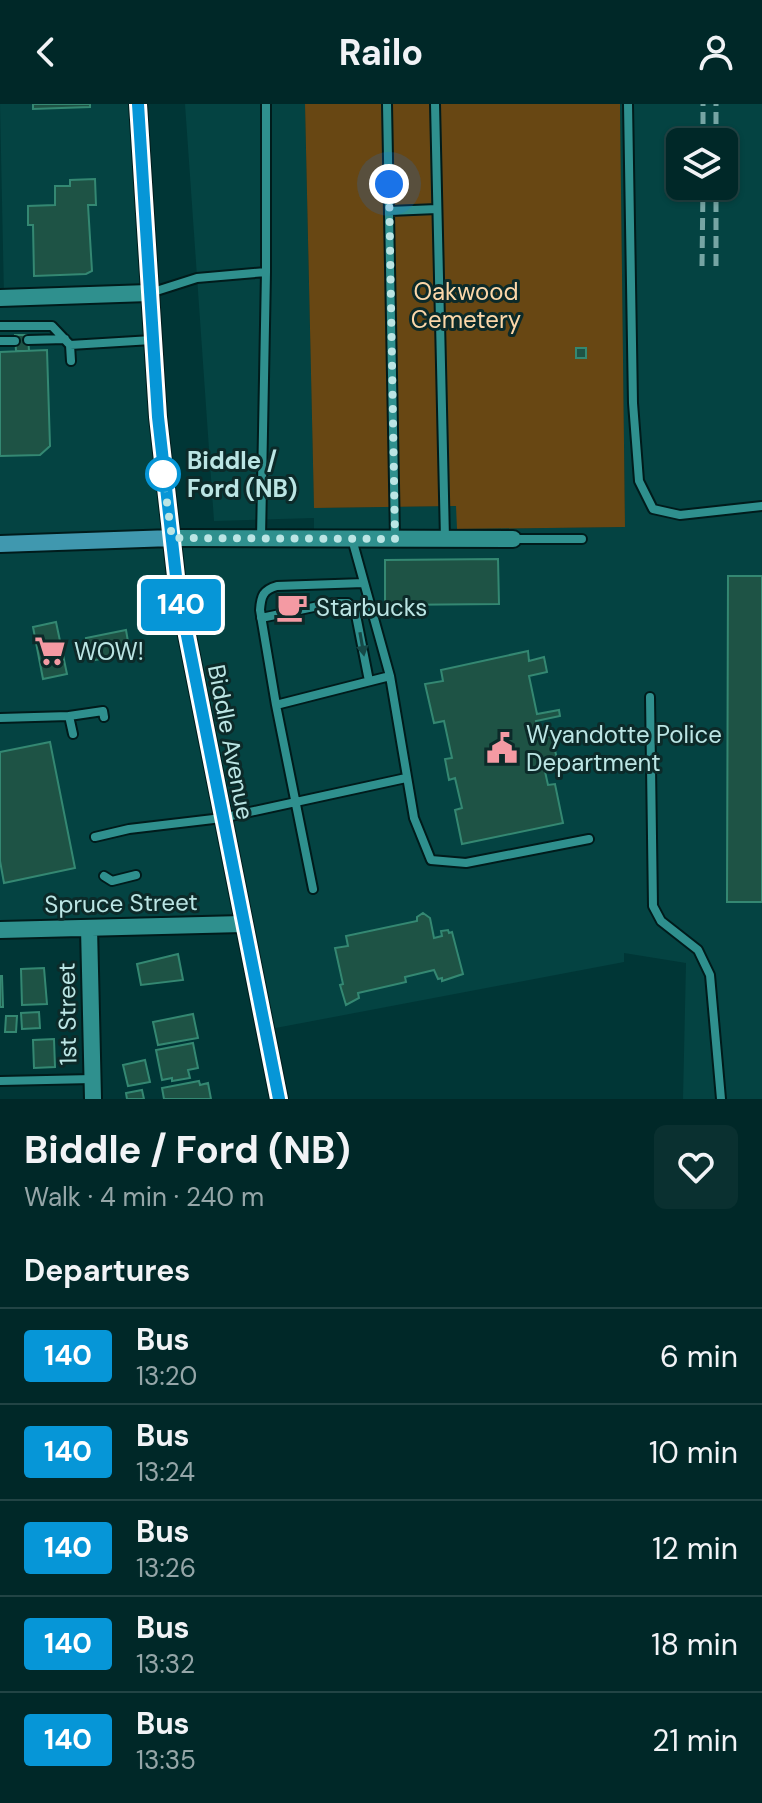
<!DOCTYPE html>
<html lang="en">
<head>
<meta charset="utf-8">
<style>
	body { margin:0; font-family:"DM Sans",sans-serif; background:#0a3030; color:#f1f3f6; height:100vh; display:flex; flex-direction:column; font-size:30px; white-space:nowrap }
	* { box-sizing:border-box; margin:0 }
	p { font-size:26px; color:#95a6a8 }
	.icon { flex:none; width:44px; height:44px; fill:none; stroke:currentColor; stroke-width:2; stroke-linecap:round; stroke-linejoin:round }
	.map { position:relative; height:995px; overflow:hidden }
	.drawer { display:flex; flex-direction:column; background:#002828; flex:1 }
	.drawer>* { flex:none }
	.badge { padding:0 16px; border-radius:6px; font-size:28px; line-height:52px }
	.fabs { position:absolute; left:666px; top:24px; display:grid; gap:16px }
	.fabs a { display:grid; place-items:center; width:72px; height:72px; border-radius:12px; background:#002828; box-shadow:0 2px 6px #0004,0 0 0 2px #224445; font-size:40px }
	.you { position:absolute; width:40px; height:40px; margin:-20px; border:6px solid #fff; border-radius:50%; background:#1a73e8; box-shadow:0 0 0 12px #1a73e833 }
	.map>.badge { position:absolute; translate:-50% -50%; box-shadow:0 0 0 4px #fff }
	h2 { padding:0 24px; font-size:30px; line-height:72px }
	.round { display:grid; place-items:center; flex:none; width:84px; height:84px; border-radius:12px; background:#0a3030 }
	.summary { display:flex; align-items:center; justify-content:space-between; height:136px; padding:0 24px }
	h1 { font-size:38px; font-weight:700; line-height:60px }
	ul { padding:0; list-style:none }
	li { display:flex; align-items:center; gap:24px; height:96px; padding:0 24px; border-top:2px solid #224445 }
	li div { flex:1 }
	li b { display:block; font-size:30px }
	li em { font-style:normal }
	li .badge { min-width:88px; font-weight:700; text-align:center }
	header { display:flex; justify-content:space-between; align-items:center; height:104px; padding:0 24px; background:#002828; font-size:36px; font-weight:700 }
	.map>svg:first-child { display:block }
</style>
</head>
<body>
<header><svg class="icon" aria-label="back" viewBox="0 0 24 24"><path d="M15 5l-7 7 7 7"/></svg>Railo<svg class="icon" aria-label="person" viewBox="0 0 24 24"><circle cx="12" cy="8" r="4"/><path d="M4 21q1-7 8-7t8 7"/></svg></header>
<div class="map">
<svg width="762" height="995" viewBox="0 0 762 995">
	<rect width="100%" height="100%" fill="#003636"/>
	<path fill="#044342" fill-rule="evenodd" d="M0,0H138L172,434L314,435V414L214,417L185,0H305L314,404L457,402L458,425L625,423L620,0H762V995H683L686,859L624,849V858L265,926L243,820L0,826V194L4,193ZM680,38H724V82H680Z"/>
	<path fill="#684713" d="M305,0H620L625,423L457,425L456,402L314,404Z"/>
	<path fill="#1e5345" stroke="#348872" stroke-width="2" d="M33,0H90V3L33,5Z
		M95,75L96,101H88L92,167L86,170L34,172L33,121H28V102L55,101V82H70V76Z
		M15,231H28L29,247H16Z
		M576,244H586V254H576Z
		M47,246L50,342L40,351L0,352V248Z
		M498,455L499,500L385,501V456Z
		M728,472H762V798H727Z
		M56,518L67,570L43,575L33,523Z
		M126,526L130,549L90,557L86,534Z
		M528,547L529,557L544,553L547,568L529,572L537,610L559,606L560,612L536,617L540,635L552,632L558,660L544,663L548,681L555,680L563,719L462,740L455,706L462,704L455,674L449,676L445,655L452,654L444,617L434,619L425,580L443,577L441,566Z
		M50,638L75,764L4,779L0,757V648Z
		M423,809L430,814L434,834L442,832L441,827L448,826L449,829L452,828L463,870L442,877V874L438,875L434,866L405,873L406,878L358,889L359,894L346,901L340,881L343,880L335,844L348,842L346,832L417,817V813Z
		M178,850L183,876L141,881L137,860Z
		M44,864L47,900L22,901L21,865Z
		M0,872H2L3,903H0Z
		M39,908L40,924L22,925L21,909Z
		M193,910L198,934L158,941L153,918Z
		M6,912H17L16,928H5Z
		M54,935L55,963L34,964L33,936Z
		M193,939L198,964L188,966L190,974L172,977V974L162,976L156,946Z
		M145,956L150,978L128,982L123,961Z
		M199,977L200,981L208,979L211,995H164L162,984Z
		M142,986L144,995H127L126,989Z"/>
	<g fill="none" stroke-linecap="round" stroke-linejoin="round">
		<defs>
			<path id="lane" d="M387,0L395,434
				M435,0L445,435
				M628,0L633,299L639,377L653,405L680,411L762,402
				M389,107L437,105
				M150,189L197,174L266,168V0
				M0,222H52L70,241
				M28,236L65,235
				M0,237H15
				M71,257L70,241L152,236
				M261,434L266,168
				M352,435L390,572L414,714L431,756L466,759L589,735
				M513,435H582
				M364,479L277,482C263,486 261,492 260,506L276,601L390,572
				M261,514L333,499H348L355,506L369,577
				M650,593L653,802L661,817L698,846L710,871L721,995
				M276,601L313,785
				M0,614L69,612
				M73,630L69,612L103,607L104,613
				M95,733L129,725L222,714L406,674
				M104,772L112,777L136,771
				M0,977L93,975"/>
			<path id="street" d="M0,194L149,189
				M172,434L513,435
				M89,824L93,995
				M0,826L243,820"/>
			<path id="secondary" d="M138,0L158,313L177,481L279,995
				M0,440L172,434"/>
		</defs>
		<use href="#lane" stroke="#001b1b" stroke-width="12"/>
		<use href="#street" stroke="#001b1b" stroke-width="20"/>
		<use href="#secondary" stroke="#001b1b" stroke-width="20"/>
		<use href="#lane" stroke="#2f908e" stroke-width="8"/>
		<use href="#street" stroke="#2f908e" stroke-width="16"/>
		<use href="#secondary" stroke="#4098af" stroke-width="16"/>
		<path stroke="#76a5a4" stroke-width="5" stroke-dasharray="12 6" stroke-linecap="butt" d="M703,38V0
			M716,38V0
			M702,162L703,82
			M716,162V82"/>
	</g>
	<defs><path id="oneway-solid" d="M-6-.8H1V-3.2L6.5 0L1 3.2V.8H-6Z" transform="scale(2)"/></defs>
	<use fill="#164947" href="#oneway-solid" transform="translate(362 540) rotate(80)"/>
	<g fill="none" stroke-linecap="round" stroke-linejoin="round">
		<defs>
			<path id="line" d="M138,0L158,313L177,481L279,995"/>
		</defs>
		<use href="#line" stroke="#fff" stroke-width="18"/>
		<use href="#line" stroke="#0696d7" stroke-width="12"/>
		<path stroke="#bbe5e4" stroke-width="8" stroke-dasharray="0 14.4" d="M163,370L172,434L395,435L389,80"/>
	</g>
	<defs>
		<symbol id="cafe-bare" viewBox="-9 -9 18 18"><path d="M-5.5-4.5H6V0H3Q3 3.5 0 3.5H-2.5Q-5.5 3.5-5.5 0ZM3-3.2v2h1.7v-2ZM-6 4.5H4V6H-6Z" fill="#f49aa3" stroke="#0c2a29" stroke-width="2.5" paint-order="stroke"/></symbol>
		<symbol id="supermarket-bare" viewBox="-9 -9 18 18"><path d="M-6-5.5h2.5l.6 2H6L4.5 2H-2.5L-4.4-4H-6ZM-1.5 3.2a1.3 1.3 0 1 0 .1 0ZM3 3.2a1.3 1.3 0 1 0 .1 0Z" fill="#f49aa3" stroke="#0c2a29" stroke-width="2.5" paint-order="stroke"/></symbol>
		<symbol id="civic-bare" viewBox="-9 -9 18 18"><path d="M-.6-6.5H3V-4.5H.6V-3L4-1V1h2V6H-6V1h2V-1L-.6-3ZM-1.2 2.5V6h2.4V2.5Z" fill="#f49aa3" stroke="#0c2a29" stroke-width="2.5" paint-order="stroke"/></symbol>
	</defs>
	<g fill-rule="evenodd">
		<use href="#cafe-bare" x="270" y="481" width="44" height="44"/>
		<use href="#supermarket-bare" x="28" y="525" width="44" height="44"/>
		<use href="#civic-bare" x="480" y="622" width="44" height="44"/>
	</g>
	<circle fill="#fff" stroke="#0696d7" stroke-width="4" cx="163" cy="370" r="16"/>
	<g text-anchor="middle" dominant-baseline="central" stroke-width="6" stroke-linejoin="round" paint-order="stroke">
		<g font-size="24" fill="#fcd7a9" stroke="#0c2a29">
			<text x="466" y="187">Oakwood<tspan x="466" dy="28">Cemetery</tspan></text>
		</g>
		<g font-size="24" font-weight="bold" fill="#bbe5e4" stroke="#0c2a29" text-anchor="start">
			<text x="187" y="356">Biddle /<tspan x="187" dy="28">Ford (NB)</tspan></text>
		</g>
		<g font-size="24" fill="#bbe5e4" stroke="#0c2a29" text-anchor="start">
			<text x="316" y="503">Starbucks</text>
			<text x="74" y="547">WOW!</text>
			<text x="526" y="630">Wyandotte Police<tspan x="526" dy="28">Department</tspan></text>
		</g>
		<g font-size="24" fill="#bbe5e4" stroke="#0c2a29">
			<text transform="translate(231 638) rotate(79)">Biddle Avenue</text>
			<text transform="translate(121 799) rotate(-1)">Spruce Street</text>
			<text transform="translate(67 910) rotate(-91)">1st Street</text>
		</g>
	</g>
</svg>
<div class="fabs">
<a><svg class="icon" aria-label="layers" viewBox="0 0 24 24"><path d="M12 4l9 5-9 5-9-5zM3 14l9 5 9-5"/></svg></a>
</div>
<div class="you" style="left:389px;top:80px"></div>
<b class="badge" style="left:181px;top:501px;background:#0696d7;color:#fff">140</b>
</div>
<section class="drawer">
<div class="summary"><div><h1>Biddle / Ford (NB)</h1><p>Walk · 4 min · 240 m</p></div><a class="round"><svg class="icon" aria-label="heart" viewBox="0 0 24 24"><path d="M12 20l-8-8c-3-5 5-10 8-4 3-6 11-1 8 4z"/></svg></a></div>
<h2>Departures</h2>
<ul>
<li><span class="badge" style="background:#0696d7;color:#fff">140</span><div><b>Bus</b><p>13:20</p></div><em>6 min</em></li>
<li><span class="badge" style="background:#0696d7;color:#fff">140</span><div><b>Bus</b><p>13:24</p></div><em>10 min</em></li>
<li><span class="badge" style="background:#0696d7;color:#fff">140</span><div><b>Bus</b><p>13:26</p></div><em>12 min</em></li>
<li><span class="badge" style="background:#0696d7;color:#fff">140</span><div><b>Bus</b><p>13:32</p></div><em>18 min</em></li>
<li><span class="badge" style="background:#0696d7;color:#fff">140</span><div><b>Bus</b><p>13:35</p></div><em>21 min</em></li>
</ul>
</section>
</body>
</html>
